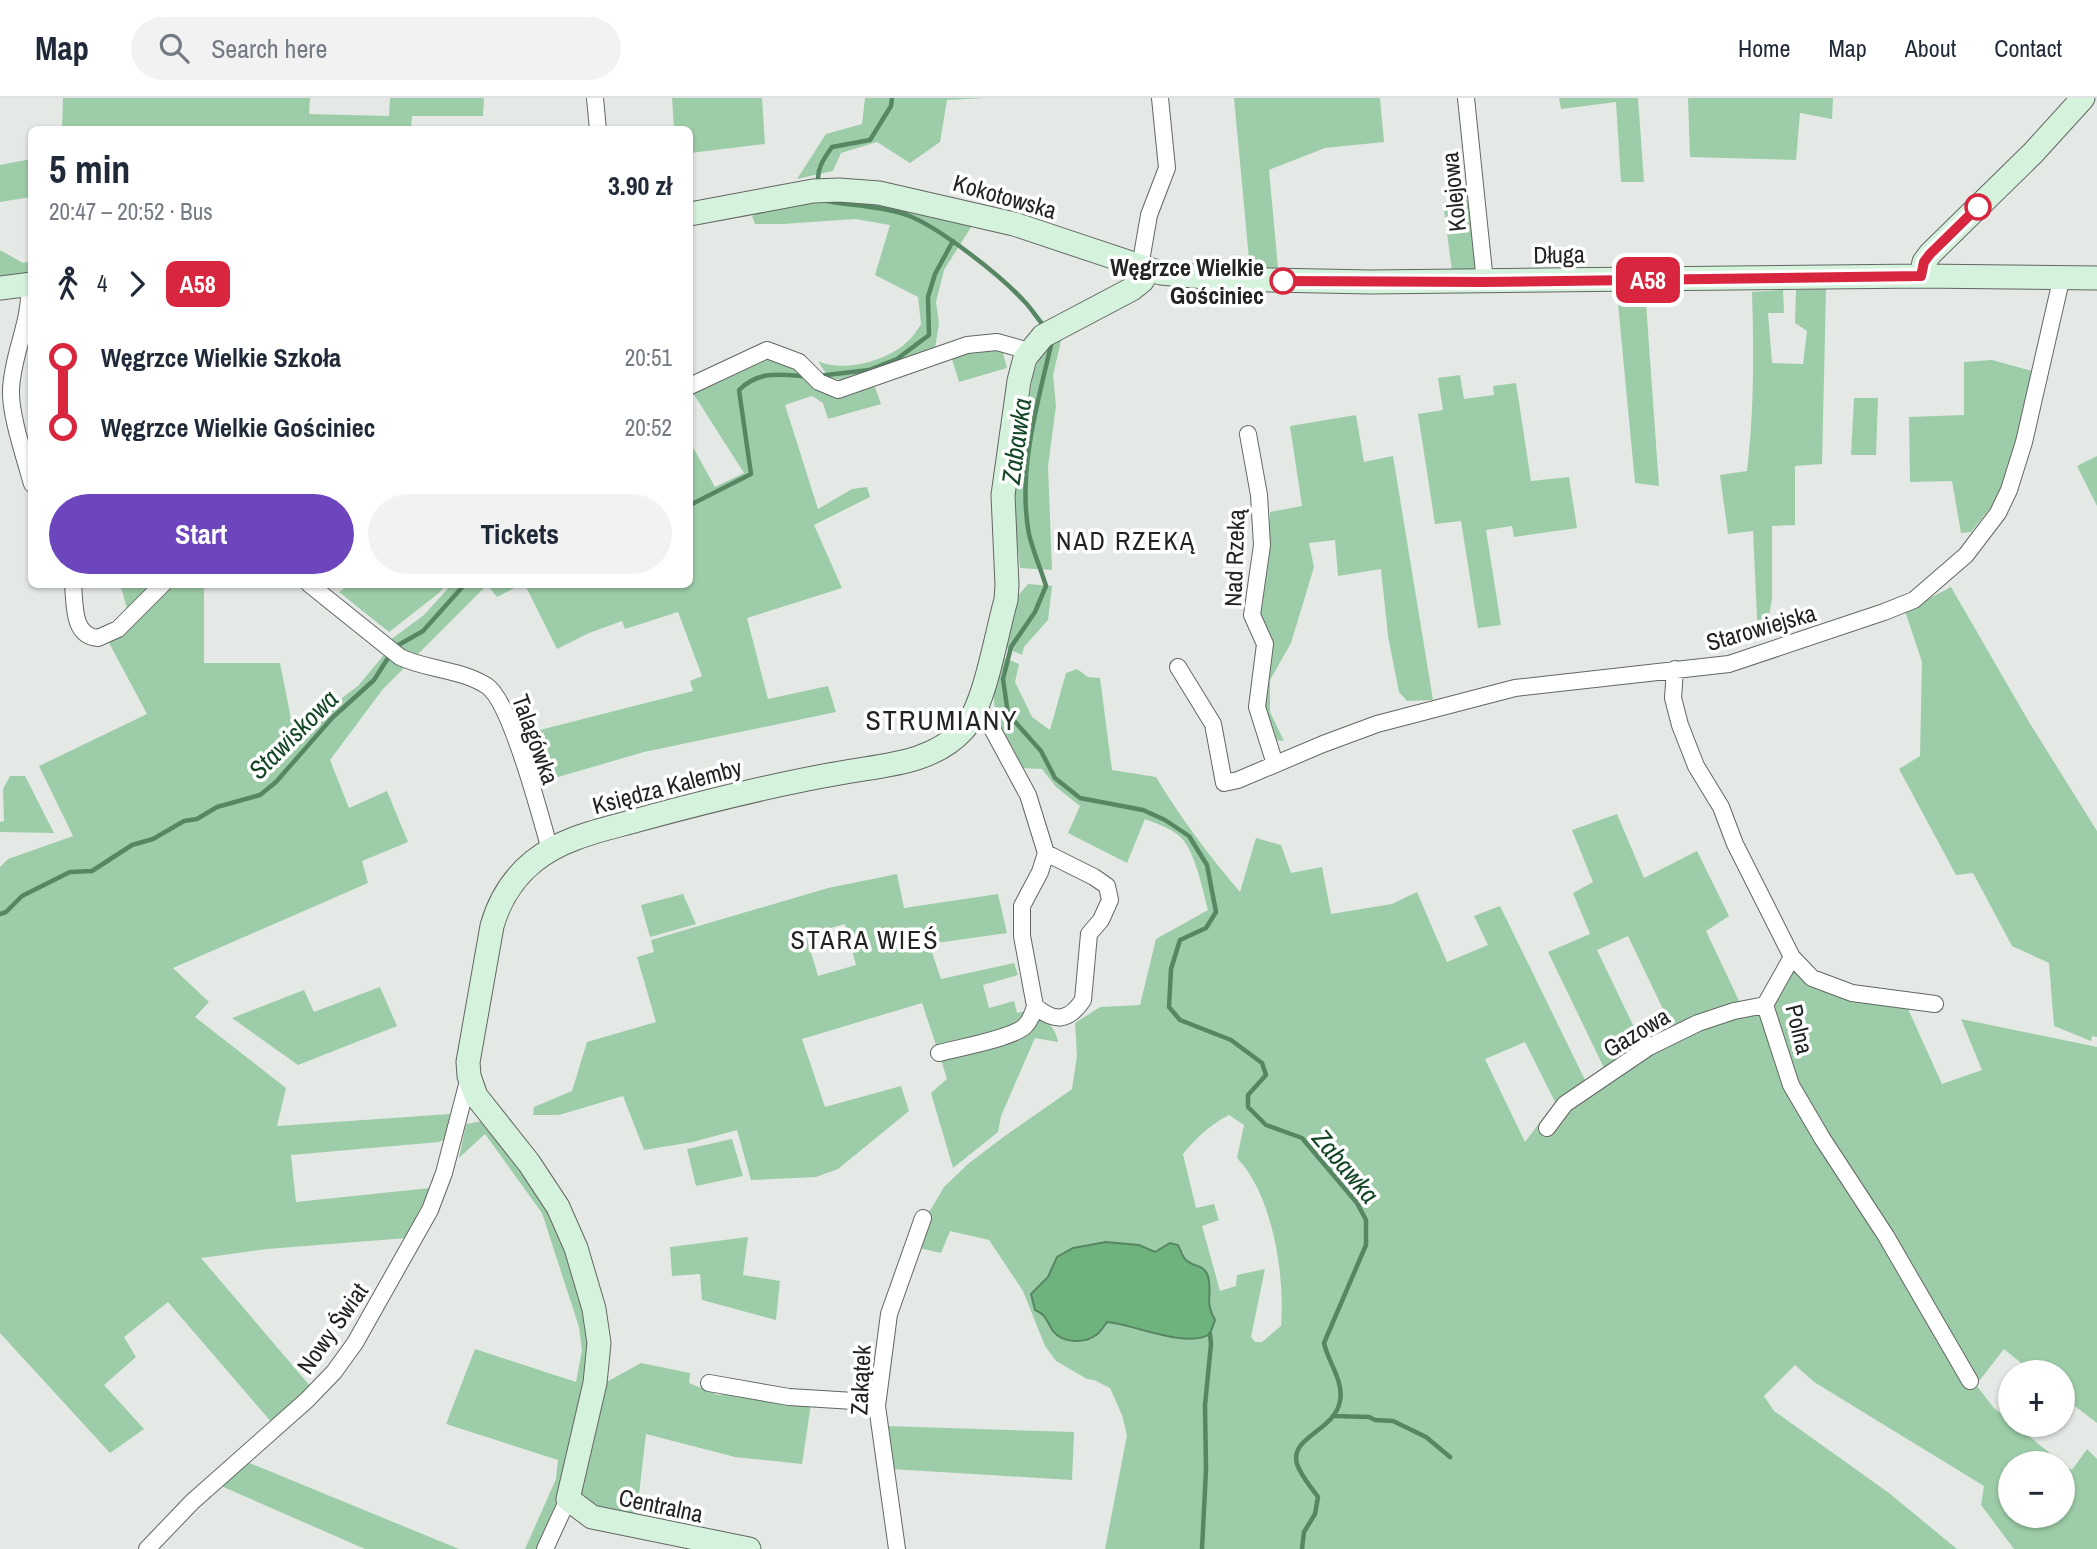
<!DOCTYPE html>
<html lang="en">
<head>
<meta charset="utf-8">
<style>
	body { margin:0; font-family:"Archivo Narrow",sans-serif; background:#f2f2f3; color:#1f2937; height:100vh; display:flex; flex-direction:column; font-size:26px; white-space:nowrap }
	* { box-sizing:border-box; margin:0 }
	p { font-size:23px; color:#747a83 }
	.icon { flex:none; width:38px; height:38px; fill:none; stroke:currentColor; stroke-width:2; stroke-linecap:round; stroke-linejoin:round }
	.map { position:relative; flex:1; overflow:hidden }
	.side { position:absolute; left:28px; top:28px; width:665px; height:462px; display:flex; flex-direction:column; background:#fff; border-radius:10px; box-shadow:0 2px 5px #0004 }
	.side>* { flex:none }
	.badge { padding:0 14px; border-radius:10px; font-size:24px; line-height:46px }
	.buttons { position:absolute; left:1998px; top:1262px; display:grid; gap:14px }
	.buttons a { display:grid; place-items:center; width:77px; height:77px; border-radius:50%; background:#fff; box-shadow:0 2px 5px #0004; font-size:35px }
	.map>.badge { position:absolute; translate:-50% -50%; box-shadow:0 0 0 4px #fff }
	.legs { display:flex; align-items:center; gap:10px; height:77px; padding:0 21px; font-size:23px }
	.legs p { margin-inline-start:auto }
	.overview { display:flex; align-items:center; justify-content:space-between; height:119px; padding:0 21px }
	h1 { font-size:38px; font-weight:800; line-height:52px }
	.action { display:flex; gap:14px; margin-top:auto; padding:14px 21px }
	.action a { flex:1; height:80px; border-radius:42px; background:#6d45bd; color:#fff; font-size:28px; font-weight:800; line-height:80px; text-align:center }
	.action a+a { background:#f2f2f3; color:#1f2937 }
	ul { padding:0 21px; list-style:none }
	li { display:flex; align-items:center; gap:24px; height:70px; font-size:26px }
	li i { display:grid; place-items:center; width:10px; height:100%; margin:0 9px; background:currentColor }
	li i::after { content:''; width:18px; height:18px; margin:-9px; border:5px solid; border-radius:50%; background:#fff }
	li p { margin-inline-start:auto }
	li:first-child i { background:linear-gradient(#0000 50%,currentColor 0) }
	li:last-child i { background:linear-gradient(currentColor 50%,#0000 0) }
	header { display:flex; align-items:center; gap:42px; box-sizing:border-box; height:98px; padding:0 35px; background:#fff; border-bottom:2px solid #e0e1e3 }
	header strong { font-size:33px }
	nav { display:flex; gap:38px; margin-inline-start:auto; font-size:24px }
	.search { width:490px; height:63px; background:#f2f2f3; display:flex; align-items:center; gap:18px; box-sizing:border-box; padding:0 24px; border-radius:38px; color:#747a83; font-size:26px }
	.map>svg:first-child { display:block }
</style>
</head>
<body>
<header>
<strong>Map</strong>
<div class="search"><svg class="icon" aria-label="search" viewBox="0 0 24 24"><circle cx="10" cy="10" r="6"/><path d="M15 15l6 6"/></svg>Search here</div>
<nav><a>Home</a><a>Map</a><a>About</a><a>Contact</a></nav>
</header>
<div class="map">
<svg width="2097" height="1451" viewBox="0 0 2097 1451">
	<rect width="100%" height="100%" fill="#e4e9e5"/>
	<path fill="#9dcda8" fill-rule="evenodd" d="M63,0H310L309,16L389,18L390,0H484L483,18H412L411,31L62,32Z
		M672,0H762L765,46L690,55V32L674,31Z
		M865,0H985L947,2L940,44L910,65L877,44L841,55L833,73L797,81L826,36L862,26Z
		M1234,0H1380L1384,44L1325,50L1269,72L1278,170L1250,172Z
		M1559,0H1638L1644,84H1621L1616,4L1561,11Z
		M1688,0H1833L1832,21L1800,15L1796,62L1690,59Z
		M31,61V99L0,104V67Z
		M857,99L975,123L944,172L936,204L939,225L935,251L853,285L828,279L818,263C843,275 887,263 907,244C913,239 917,232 921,226L918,199L875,177L890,127L855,121L783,126H755L752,118C784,102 823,102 857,99Z
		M1470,102L1478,170L1475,173H1452L1443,104Z
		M0,152L23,165L31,163V175L0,179Z
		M1826,191L1822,366L1795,368V427L1772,428V501L1765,540H1758L1753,433L1728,436L1720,377L1747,373C1754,313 1754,254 1752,194L1783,192L1784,215H1768L1772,265L1803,266L1807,233L1795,225L1796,192Z
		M1642,194L1646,205L1659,388L1635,385L1617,195Z
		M1062,239L1053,277L1056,308L1048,368L1052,472L1020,470L1013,400L1033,277L1040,257Z
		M1001,248L1007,270L959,284L951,258Z
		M767,256L800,271L811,288L830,298L875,289L881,306L828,321L823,305L812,298L785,307L818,411L852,391L867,389L870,399L814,427L842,490L747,520L768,601L828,588L836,614L644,654L534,686L520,637L693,593L690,583L702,578L678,514L625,531L622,523L589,535L557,551L525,487L690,486V352L694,351L715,389L744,375L691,292Z
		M1992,262L2032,273L2012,362L1995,404L1971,434L1961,435L1952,383L1910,384L1909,319L1964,317V264Z
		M1460,277L1464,301L1494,297L1493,288L1516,285L1531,383L1569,379L1577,430L1514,439L1512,428L1486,432L1501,527L1478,530L1461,423L1435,426L1418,316L1443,312L1438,280Z
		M1854,300H1878L1876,357H1851Z
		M1356,317L1364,364L1393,358L1433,602L1407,603L1399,594L1388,538L1381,471L1338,478L1335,442L1309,445L1314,469L1291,545L1270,582V614L1284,643L1273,642L1263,617L1258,514L1268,468L1270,414L1302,408L1290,328Z
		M2097,358V408L2077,368Z
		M120,486L153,487L127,511Z
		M1028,486L1052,488L1048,522L1024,549L1022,557L1002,548L1017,499Z
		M173,487H204V565H280L294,636L358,588L393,546L389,543L424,517L451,487H520L497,499L487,487L383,591L330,662L349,710L387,693L408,744L362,763L368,785L173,870L209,904L195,919L286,990L277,1028L450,1016L445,1041L439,1044L291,1057L296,1104L430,1090L407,1140L267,1151L201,1160L311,1289L273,1326L168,1204L124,1239L136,1259L104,1287L144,1331L110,1355L0,1235V769L8,761L73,738L39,668L147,616L108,543L134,527L159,498Z
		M349,487V486L446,487L439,495L389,534L339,494Z
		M1951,489L2029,624L2097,733V939L2092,938L2091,943L2054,928L2049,865L2012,848L1973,775L1956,777L1899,671L1920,658L1922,564L1905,513Z
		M1000,558L1019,566L1015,584L1032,619L1050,632L1066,575L1077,571L1088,579L1100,580L1112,672L1156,679C1180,719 1209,758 1240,794L1256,740L1281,747L1291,775L1322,769L1331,816L1392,806L1417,794L1447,864L1488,847L1474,818L1500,808L1586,984L1555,1004L1557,1022L1612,981L1676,943L1721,921L1766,912L1787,874L1795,871L1863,903L1908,911L1942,986L1982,972L1961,921L2097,949V1325L2063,1299V1274H2032L2004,1251L1976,1287L1994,1310L2011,1323V1326L2015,1327L2062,1365H2011V1418H2063V1366L2072,1372L2087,1351L2097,1361V1451H2014L1981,1407L1984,1388L1814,1284L1795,1267L1764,1298L1774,1313L1889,1395L1957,1451H1105L1127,1337L1122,1317L1110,1290L1094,1282L1087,1281L1056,1263L1045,1248L1023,1193L989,1142L950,1133L941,1155L915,1149L928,1116L944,1089L968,1066L1002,1040L1072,991L1077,958L1075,925L1100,909L1140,907L1156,841L1208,812C1203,793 1196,759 1184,743C1176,732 1158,726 1145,721L1127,765L1068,735L1080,708L1056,689L1042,671L1020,670C997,625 986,610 1000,558ZM1525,944L1555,1004L1525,1044L1485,961ZM1229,1017L1244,1027L1237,1060C1273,1097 1285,1178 1281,1228L1262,1244H1255L1251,1239L1265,1171L1237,1177L1236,1188L1220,1193L1202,1128L1219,1122L1214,1106L1196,1110L1183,1056C1197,1039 1210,1027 1229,1017ZM1089,1146L1139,1147L1155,1154L1163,1151L1183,1154L1186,1162L1201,1169L1210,1191L1208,1207L1215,1222L1145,1234L1122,1226L1107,1224L1097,1237L1076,1243H1068L1054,1234L1042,1215L1043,1185L1052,1173L1053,1166L1057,1159L1073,1151Z
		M10,678H25L54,735L0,734V724L4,723L3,691Z
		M1617,716L1644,780L1697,753L1729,818L1706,833L1741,907L1672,930L1628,838L1597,852L1643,948L1605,972L1548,854L1590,836L1573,795L1593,784L1572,732Z
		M897,776L904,810L998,796L1007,835L929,846L941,881L1014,865L1018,877L983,887L989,910L1014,903L1017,915L1030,912L1017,929L937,950L922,905L802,941L825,1009L901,988L909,1013L838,1071L816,1079L751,1082L737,1032L693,1044L644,1052L623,998L559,1017H533L534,1009L572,993L587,944L656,924L637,859L654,854L651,842L828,790ZM845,826L856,867L818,878L806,837Z
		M683,796L696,826L650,839L641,807Z
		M380,889L397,928L298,967L232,920L304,892L314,914Z
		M1037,919C1050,925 1055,930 1058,944L1035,940L1001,1018L998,1034L953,1070L931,995L947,981L940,959Z
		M482,1023L524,1073L548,1113L568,1160L587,1220L591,1262L561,1393L537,1451H525L556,1381L558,1362L446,1326L475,1251L576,1284L582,1252L579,1229L542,1115L485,1036L459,1060L466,1026Z
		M732,1041L743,1078L696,1088L687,1051Z
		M748,1139L743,1177L780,1183L776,1222L702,1202L700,1176L672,1178L670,1149Z
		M641,1265L690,1275L689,1285L718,1297L735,1295L811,1306L802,1366L735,1359L646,1336L636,1422L586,1405L576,1394L603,1286Z
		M885,1328L1074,1334L1072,1382L891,1371Z
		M247,1364L459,1451H365L221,1388Z"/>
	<path fill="#6eb27e" stroke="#578762" stroke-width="2" d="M1106,1144L1139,1147L1155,1154L1170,1145L1178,1147C1180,1151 1183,1159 1186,1162C1193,1169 1204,1166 1208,1178C1213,1196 1204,1204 1215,1222L1210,1236C1187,1251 1133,1226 1107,1224C1104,1228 1100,1235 1096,1237C1084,1246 1062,1245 1053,1233C1047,1224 1046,1216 1035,1212L1031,1196L1048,1179L1057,1159L1073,1150Z"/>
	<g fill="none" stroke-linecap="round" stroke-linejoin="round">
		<path stroke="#578762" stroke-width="4.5" d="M819,87C815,73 824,60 832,49L870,42L891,8L892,0
			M827,103C854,108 881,108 907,117C939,129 1000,177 1024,203C1031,210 1037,220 1044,228
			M1052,243C1038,303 1017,374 1029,436C1033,454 1041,471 1046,488L1035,514L1011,549L1003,581L1008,616L1041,653L1055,680L1080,700L1143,712L1165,722L1189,738L1207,767L1216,814L1206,830L1180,842L1171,871L1169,909L1180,922L1231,942L1262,965L1266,977L1248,997V1009L1266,1027L1302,1040L1357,1105L1366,1122V1147L1324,1245C1328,1264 1344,1283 1340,1303C1335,1333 1289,1339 1297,1366C1301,1378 1311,1389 1318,1399L1315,1416L1304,1434L1302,1451
			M818,278L869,272L897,261L929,237L928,199L935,176L953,143
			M690,407L751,376L739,292C759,272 780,277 806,278
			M0,816L6,814L22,798L70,774L92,773L132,747L153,741L184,723L197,721L217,709L260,697L276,684L332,620L374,582L395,549L423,533L465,486
			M1335,1318L1369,1319L1375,1322L1393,1323L1426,1339L1450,1359
			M1202,1451L1206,1372L1205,1307L1211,1246L1210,1236"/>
		<defs>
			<path id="street" d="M595,0L598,32
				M1466,0L1485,184
				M1140,169L1149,117L1167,70L1160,0
				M29,186C32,222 12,256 11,292C10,317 25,360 32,386
				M690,288L767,252L799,264L819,284L838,292L967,247L997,244L1029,253
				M1248,336L1259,397L1262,447L1252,517L1265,546L1257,609L1275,666
				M73,486C75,506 72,538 98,540L118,531L163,486
				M309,486L400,559C427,572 461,571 487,588C511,604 541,720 550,752
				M1178,569L1213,626L1224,685L1238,682L1323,646L1377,626L1515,590L1729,566L1884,514L1914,502L1966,457L1998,415L2009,392L2024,344L2062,178
				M1675,571L1673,600L1680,627L1696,668L1721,709L1735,746L1792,859L1812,880L1852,895L1935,906
				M1792,859L1765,907L1791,987L1822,1040L1886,1138L1970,1283
				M1035,908C1055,925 1069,923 1083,902L1089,836L1101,822L1110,802L1107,788L1094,779L1046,755
				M939,955C958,950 1013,940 1025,928C1031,922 1033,915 1035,908L1022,838V808L1040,774L1046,755L1028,697L989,625L976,614
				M1547,1030L1565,1006L1649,949L1698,925L1734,913L1765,907
				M709,1285L789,1299L854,1303L877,1308
				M147,1451L192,1404L307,1302L334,1274L355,1245L430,1112L444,1075L469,979
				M545,1451L568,1401
				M897,1451L877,1308L889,1216L923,1120"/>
			<path id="secondary" d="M690,116L813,93L839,92L879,95L1014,126L1161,175L1227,181L1371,184L1921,178L2097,180
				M1921,178L1924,164L1930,156L2033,55L2083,0
				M0,190L32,186
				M749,1451L592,1419L568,1401L595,1285L599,1245L594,1211L576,1150L558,1109L529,1065L476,998L469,978L468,964L492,828C499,803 513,780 534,763C564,739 602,732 638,722C704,704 771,687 840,675C882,667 932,666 963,632C985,609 996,536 1006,502L1007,487L1003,397L1019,283L1025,260L1043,238L1132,191L1142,183L1149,172"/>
		</defs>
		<use href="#street" stroke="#636764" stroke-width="18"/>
		<use href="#secondary" stroke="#636764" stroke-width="25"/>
		<use href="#street" stroke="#fff" stroke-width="16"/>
		<use href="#secondary" stroke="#d5f2dd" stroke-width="23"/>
	</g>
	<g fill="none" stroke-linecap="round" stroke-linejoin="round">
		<defs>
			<path id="line-1" d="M1283,183L1485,184L1921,178L1924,164L1930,156L1978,109"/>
		</defs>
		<use href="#line-1" stroke="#fff" stroke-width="16"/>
		<use href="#line-1" stroke="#d7263d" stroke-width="10"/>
	</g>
	<g fill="#fff" stroke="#d7263d" stroke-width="3.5">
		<circle cx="1978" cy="109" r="12"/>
		<circle cx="1283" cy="183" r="12"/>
	</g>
	<g text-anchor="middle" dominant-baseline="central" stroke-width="7" stroke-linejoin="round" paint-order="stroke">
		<g font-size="24" fill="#222422" stroke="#fff">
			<text transform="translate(1453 94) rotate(-96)">Kolejowa</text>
			<text transform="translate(1005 98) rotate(16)">Kokotowska</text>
			<text transform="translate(1559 156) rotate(-1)">Długa</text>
			<text transform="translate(1234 460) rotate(-88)">Nad Rzeką</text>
			<text transform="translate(1761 529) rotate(-16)">Starowiejska</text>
			<text transform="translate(536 641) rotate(70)">Talagówka</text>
			<text transform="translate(667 688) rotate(-15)">Księdza Kalemby</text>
			<text transform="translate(1800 931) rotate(76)">Polna</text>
			<text transform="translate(1636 934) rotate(-31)">Gazowa</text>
			<text transform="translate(332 1230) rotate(-55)">Nowy Świat</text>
			<text transform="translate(860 1282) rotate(-87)">Zakątek</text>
			<text transform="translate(661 1407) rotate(12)">Centralna</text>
		</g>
		<g font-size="24" font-weight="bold" fill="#222422" stroke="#fff" text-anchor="end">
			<text x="1264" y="169">Węgrzce Wielkie<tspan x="1264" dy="28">Gościniec</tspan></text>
		</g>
		<g font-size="26" font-style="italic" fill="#134624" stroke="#fff">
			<text transform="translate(1016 343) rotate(-82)">Zabawka</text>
			<text transform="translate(293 636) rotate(-45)">Stawiskowa</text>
			<text transform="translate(1346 1068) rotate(50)">Zabawka</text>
		</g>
		<g font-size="26" letter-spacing="2" fill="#222422" stroke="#fff">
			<text x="1126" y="442">NAD RZEKĄ</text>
			<text x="865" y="841">STARA WIEŚ</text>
		</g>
		<g font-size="28" letter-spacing="2" fill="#222422" stroke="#fff">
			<text x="942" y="622">STRUMIANY</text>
		</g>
	</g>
</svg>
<div class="buttons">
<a>+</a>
<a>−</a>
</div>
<b class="badge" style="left:1648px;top:182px;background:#d7263d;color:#fff">A58</b>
<section class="side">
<div class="overview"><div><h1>5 min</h1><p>20:47 – 20:52 · Bus</p></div><b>3.90 zł</b></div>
<div class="legs"><svg class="icon" aria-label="walk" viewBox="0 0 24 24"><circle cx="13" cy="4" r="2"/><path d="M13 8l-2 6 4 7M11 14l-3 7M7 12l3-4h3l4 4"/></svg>4<svg class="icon" aria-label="forward" viewBox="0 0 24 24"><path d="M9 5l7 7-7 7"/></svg><b class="badge" style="background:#d7263d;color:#fff">A58</b></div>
<ul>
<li><i style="color:#d7263d"></i><b>Węgrzce Wielkie Szkoła</b><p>20:51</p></li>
<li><i style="color:#d7263d"></i><b>Węgrzce Wielkie Gościniec</b><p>20:52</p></li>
</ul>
<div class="action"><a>Start</a><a>Tickets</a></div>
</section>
</div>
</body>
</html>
